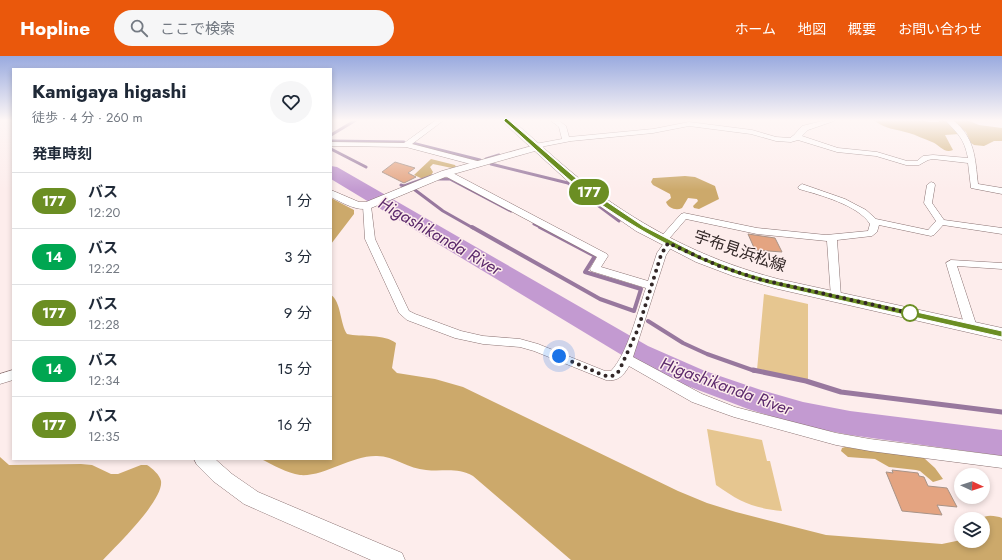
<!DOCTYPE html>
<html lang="ja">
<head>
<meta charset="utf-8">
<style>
	body { margin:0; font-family:Jost,"Noto Sans JP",sans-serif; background:#f6f6f7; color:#1f2937; height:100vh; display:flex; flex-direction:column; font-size:15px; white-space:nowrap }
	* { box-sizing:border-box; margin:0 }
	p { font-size:13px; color:#747a83 }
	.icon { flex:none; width:22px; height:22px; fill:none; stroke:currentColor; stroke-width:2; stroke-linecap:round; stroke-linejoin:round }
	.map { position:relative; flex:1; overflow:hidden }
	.details { position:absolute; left:12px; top:12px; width:320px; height:392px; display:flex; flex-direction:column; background:#fff; border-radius:0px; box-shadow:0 2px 6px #0003 }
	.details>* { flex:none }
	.badge { padding:0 8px; border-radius:13px; font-size:14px; line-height:26px }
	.needle { width:26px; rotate:93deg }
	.tools { position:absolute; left:954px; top:412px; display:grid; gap:8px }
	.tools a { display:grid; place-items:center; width:36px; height:36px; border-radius:50%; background:#fff; box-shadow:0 2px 6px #0003; font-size:20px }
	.you { position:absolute; width:20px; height:20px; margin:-10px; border:3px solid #fff; border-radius:50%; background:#1a73e8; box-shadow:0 0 0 6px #1a73e833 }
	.map>.badge { position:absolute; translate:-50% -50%; box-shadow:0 0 0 2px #fff }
	h2 { padding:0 20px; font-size:15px; line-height:36px }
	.round { display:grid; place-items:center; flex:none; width:42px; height:42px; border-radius:21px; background:#f6f6f7 }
	.head { display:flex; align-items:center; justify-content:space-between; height:68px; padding:0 20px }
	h1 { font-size:19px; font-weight:700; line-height:30px }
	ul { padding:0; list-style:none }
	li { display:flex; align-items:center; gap:12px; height:56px; padding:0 20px; border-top:1px solid #e0e1e3 }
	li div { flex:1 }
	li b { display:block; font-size:15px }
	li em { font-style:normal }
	li .badge { min-width:44px; font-weight:700; text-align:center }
	header { display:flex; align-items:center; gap:24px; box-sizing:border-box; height:56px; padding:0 20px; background:#ea580c; color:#fff }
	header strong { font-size:19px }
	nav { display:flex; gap:22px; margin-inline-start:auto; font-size:14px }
	.search { width:280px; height:36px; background:#f6f6f7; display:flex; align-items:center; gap:10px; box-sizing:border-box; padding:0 14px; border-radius:22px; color:#747a83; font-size:15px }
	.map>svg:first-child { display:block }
</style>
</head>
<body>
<header>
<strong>Hopline</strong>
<div class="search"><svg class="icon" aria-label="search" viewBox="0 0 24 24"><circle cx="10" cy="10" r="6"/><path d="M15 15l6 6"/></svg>ここで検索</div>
<nav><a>ホーム</a><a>地図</a><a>概要</a><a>お問い合わせ</a></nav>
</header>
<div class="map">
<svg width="1002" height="504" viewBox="0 0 1002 504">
	<rect width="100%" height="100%" fill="#fdedec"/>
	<path fill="#e6c690" d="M764,238L808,248V324L757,314Z
		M707,373L762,384L767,405H770L782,455C753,452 740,446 716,429Z"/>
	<path fill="#cca96b" d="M874,64H921L929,66H939V64C949,64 954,69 959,78L945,79L953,94C944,98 940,89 932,86C924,83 916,79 909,77C896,73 884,73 874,64Z
		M951,64H967L979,69L1002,72V85H994L984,90L974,89L971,87L966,76Z
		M431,103L455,109L456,111L452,112L433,108L430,111L433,116L430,121L423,123L414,119Z
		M685,120L695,121L715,130L719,143L699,153L694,152L693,150L698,145L697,143L688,142L682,152C676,155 668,152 666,146L671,142L670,138L653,129L651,126L653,122H655Z
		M331,142L354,154V158L331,188Z
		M331,239C341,245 340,268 347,278C361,281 385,278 396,287L392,312L397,317L435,323L463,331L678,435L707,447L736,456L826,479L942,488L961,484V485H983V463H981C986,458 996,460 1002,462V504H571L473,420C457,411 443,416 426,414C409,413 394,400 377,400C352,399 324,421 300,419C287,417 273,409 261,403H331Z
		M845,391L924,402L935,412L943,423L933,426L920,415L916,414L889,411L875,403L848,401L841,395L842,392Z
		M0,401L9,409L81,408L92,409L111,418H118L141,409H147C152,412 160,419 161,425C164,444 117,489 103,504H0Z"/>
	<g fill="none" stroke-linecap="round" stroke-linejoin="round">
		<path stroke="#98789e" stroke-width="3" d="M331,79L356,64
			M331,85L404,86
			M412,87L480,104
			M331,93L366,111
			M486,103L499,99
			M491,108L568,127L619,165
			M439,123H450L511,155
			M401,129L404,130L432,120
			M415,134L443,155L473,172
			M534,168L542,172"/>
		<path stroke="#98789e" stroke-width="4" d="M472,171L600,243L634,255L641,233L585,216L595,200L540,171
			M648,265L683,287L707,298L755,315"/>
		<path stroke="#98789e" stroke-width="5" d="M753,314L806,325L841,336L1002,356"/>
		<path fill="#c39ad1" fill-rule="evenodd" d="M331,110L337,111L648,290L705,315L761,334L803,346L850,355L1002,374V400L850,379L803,370L748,353L685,329L630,304L331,123Z"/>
	</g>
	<path fill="#e4a481" stroke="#a89387" d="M395,106L415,112L408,117L416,121L404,127L382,116Z
		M748,178L775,182L782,196L755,194Z
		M892,414L918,417L919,420L924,421L928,430L947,432L957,451L937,449L942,459L902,455L886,416L893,417Z"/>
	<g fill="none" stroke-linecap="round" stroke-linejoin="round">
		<defs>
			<path id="minor" d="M436,64H444L412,88L481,106V110H478L406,91L331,90V86L404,87Z
				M550,64H558L566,70L569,81L653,73L689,66L752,74L776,81L790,82L794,79L802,70L826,64H835L834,65L808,74L802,80L838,92L877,96L907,105H917L923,100L933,99L968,102C964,82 958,78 945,64H953C975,82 975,101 978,128L1002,132V138L971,132L968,107L933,103L928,104L919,109H906L876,100L837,96L798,84L791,86L776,85L751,78L689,70L653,77L571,85L535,92V88L562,83L559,71Z
				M443,115H449L607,198L608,200L601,211L648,225L657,197L664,187L660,186L658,184L681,158L684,157L757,172L826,179L868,175L870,168C858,149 820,139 799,133L798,131L802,128L845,143L866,154L876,163L928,174L936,165L924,147L927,129L931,126L934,127L935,129L932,147L944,164L1002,172V178L943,169L934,179L931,180L879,169L877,176L872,180L837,184L841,241L840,244H832L831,241L827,185L757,178L686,163L668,184L672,185L674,187L666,199L633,301L702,338L735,351L836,377L870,383L1002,400V412L870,395L836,389L734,361L692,346L629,310C624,319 618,326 606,324L534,295L520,291L483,288L455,282L407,264L399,257L365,183L363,150L364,148H370L371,150L375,183L409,255L415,258L461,275L483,280L520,283L538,288L605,315H611C628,297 637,257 646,232L591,215L590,213L597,201L443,119Z
				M951,204L1002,207V213L957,210L977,271L975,274H967L965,271L946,207Z
				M13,314V324L0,328V318Z"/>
			<path id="tertiary" d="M539,88L544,91L542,93L450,119L371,152C357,156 343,147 331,141V134L359,146H366L442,115Z
				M194,403H215L232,418L258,436L402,497L405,504H371L244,448L213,425L197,409Z"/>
			<path id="secondary" d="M501,64H512C541,89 570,117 602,140C657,179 713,206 778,223L1002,272V284L778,233L733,220L696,206L636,175L594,146L571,128Z"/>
		</defs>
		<use href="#minor" stroke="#8a7272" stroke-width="1"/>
		<use href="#tertiary" stroke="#8a7272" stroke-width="1"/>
		<use href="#secondary" stroke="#8a7272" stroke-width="1"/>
		<use href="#minor" fill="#fff" fill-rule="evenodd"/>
		<use href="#tertiary" fill="#fff" fill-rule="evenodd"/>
		<use href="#secondary" fill="#fff" fill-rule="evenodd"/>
	</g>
	<linearGradient id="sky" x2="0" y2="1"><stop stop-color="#99aadf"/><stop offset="0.48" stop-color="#fef7f6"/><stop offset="1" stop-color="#fef7f6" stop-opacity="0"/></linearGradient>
	<rect width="1002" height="134" fill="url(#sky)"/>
	<path fill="#6b8e23" stroke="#fff" d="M506,62L577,123L600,141L643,170L703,201L740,215L768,223L1002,275V281L768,228C706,211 649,182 596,145C563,121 534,91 504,65V64Z"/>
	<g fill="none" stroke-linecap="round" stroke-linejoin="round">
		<path stroke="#322727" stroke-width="4" stroke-dasharray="0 7.2" d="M559,300L603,319C610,321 614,321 619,315L638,273L661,199L668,187L719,210L758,223L910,257"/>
	</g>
	<circle fill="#fff" stroke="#6b8e23" stroke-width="2" cx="910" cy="257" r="8"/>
	<g text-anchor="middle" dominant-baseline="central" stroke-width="3" stroke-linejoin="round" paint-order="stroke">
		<g font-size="16" fill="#322727" stroke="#fdedec">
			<text transform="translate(740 195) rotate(19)">宇布見浜松線</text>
		</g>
		<g font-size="17" font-style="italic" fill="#5c2a6c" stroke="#fdedec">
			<text transform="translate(440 180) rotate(30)">Higashikanda River</text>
			<text transform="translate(726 330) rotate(20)">Higashikanda River</text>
		</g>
	</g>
</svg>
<div class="tools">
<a><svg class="needle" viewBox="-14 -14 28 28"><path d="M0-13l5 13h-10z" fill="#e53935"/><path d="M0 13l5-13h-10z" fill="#747a83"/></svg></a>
<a><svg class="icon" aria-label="layers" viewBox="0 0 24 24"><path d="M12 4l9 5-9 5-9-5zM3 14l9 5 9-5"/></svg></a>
</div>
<div class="you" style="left:559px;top:300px"></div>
<b class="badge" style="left:589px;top:136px;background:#6b8e23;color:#fff">177</b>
<section class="details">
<div class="head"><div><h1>Kamigaya higashi</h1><p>徒歩 · 4 分 · 260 m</p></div><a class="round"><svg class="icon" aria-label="heart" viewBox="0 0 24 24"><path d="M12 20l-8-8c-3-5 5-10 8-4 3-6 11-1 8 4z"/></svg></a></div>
<h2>発車時刻</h2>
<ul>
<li><span class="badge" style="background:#6b8e23;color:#fff">177</span><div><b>バス</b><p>12:20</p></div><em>1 分</em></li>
<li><span class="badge" style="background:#00a651;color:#fff">14</span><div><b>バス</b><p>12:22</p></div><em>3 分</em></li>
<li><span class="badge" style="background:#6b8e23;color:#fff">177</span><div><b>バス</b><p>12:28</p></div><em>9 分</em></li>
<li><span class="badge" style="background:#00a651;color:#fff">14</span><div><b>バス</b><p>12:34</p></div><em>15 分</em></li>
<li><span class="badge" style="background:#6b8e23;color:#fff">177</span><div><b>バス</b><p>12:35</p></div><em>16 分</em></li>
</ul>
</section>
</div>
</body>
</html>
